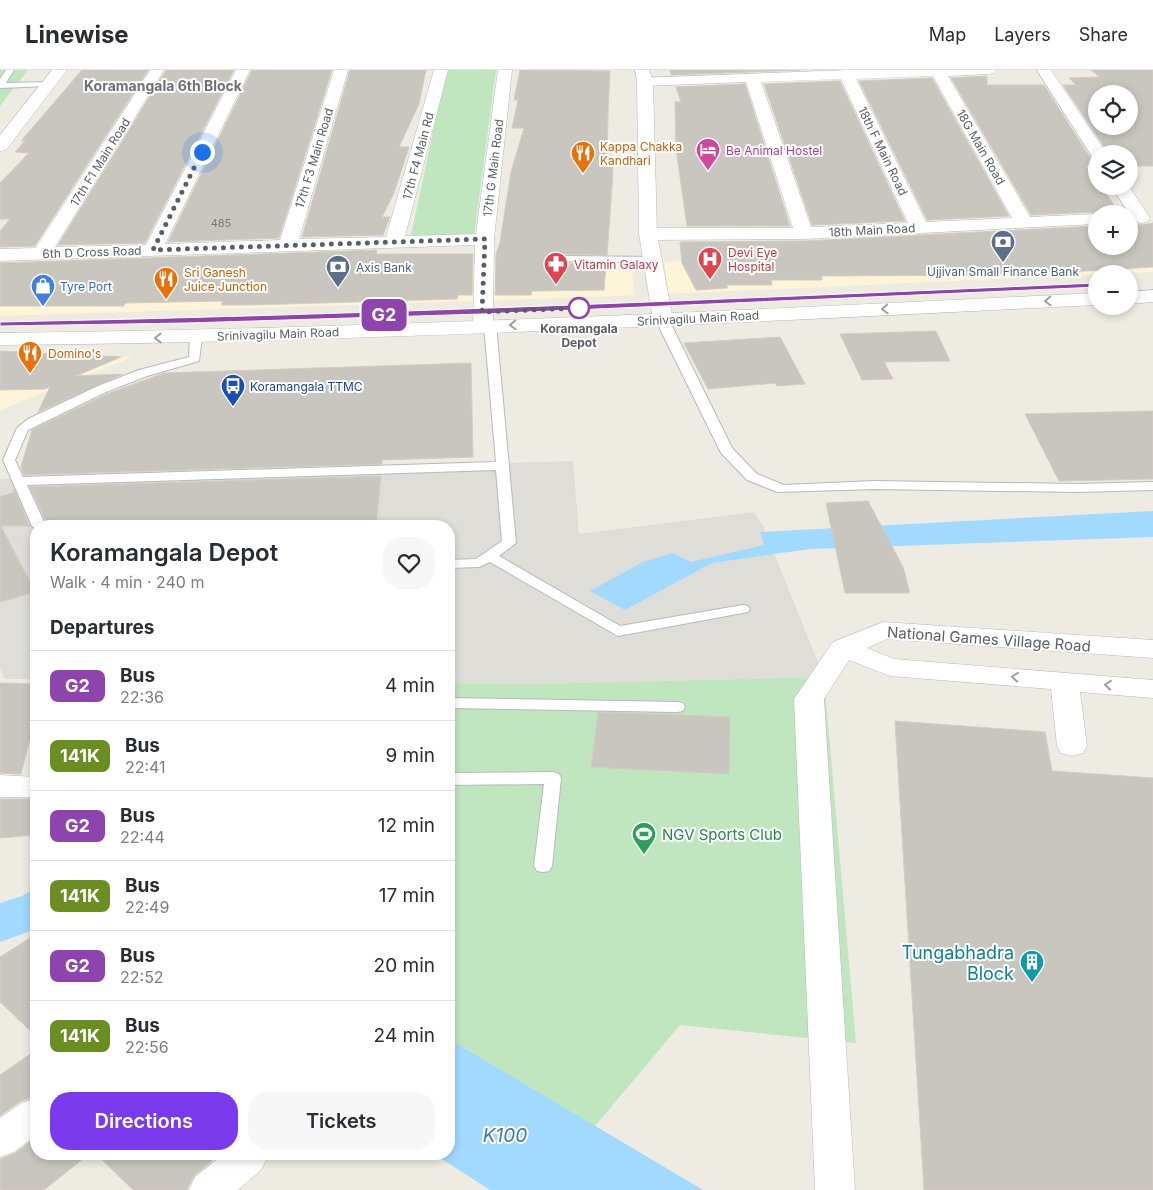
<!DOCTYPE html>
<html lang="en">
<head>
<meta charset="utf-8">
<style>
	body { margin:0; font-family:Inter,sans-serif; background:#f7f7f7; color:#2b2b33; height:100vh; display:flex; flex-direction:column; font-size:19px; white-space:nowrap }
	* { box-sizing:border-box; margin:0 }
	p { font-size:16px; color:#7c7c81 }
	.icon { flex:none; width:28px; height:28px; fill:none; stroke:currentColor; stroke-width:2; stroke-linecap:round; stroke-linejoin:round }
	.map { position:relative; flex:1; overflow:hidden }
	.panel { position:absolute; left:30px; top:450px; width:425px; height:640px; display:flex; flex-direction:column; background:#fff; border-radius:20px; box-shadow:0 2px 8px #0003 }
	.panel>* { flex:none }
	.badge { padding:0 10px; border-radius:8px; font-size:18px; line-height:32px }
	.buttons { position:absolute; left:1088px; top:15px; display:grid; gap:10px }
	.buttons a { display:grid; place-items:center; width:50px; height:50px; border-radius:50%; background:#fff; box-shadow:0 2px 8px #0003; font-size:25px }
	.you { position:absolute; width:25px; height:25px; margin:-12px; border:4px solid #fff; border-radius:50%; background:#1a73e8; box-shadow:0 0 0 8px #1a73e833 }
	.map>.badge { position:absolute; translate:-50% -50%; box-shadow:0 0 0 2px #fff }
	h2 { padding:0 20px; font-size:19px; line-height:45px }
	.round { display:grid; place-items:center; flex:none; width:52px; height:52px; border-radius:20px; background:#f7f7f7 }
	.overview { display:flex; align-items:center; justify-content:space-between; height:85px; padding:0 20px }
	h1 { font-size:24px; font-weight:600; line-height:38px }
	.button { display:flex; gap:10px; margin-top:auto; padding:10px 20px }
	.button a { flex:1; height:58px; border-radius:20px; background:#7c3aed; color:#fff; font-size:20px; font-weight:600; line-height:58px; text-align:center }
	.button a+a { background:#f7f7f7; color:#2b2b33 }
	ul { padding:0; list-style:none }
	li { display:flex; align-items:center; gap:15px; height:70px; padding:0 20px; border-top:1px solid #e1e1e2 }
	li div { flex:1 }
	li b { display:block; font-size:19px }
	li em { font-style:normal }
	li .badge { min-width:55px; font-weight:700; text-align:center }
	header { display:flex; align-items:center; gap:30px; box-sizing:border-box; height:70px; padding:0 25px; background:#fff; border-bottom:1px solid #e1e1e2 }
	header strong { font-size:24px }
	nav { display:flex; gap:28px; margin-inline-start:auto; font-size:18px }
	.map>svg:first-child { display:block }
</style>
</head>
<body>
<header>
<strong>Linewise</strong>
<nav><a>Map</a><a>Layers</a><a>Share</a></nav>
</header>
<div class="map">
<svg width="1153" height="1120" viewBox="0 0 1153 1120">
	<rect width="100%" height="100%" fill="#eeebe3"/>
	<path fill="#fef4d8" d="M1153,171V202L667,224L665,192L1096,174V176H1129V172Z
		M631,193L635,225L483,231L486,194Z
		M477,204V231L0,246V212Z
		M133,287L0,340V289Z"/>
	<path fill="#dfddd8" d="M573,391L579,464L754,442L763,456L824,607L531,614L449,613V456H36V609H5L0,597V409Z"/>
	<path fill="#c0e6bf" d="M0,0H28L0,36Z
		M446,0H496L474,166H411Z
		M824,607L856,973L680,955L595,1056L449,969V613L531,614Z"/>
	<path fill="#a2d9ff" d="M1153,441V467L810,479L712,493L625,540L590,521L645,491L673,483L691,492L764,475L760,462Z
		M36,818V859L0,872V833L22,826Z
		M449,969L703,1120H490L434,1084H449Z"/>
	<path fill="#c9c6c0" stroke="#d3cdc1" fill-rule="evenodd" d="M82,0H148L35,176L0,177V161L10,149H0V113L29,83L15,82L25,71H21Z
		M166,0H234L145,173L58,175Z
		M252,0H332L279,168L168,172Z
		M350,0H426L419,34L399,77H409L394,123L382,147H390L383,165L302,167Z
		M520,0L610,1L608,41L607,97H613L612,117L607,185L564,184L557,188L560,193L606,194L604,220L532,221L531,225H495L496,184L500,172L511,102L524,58H512L518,30H514Z
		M670,0H800L671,5Z
		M1091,0H1153V96H1129V84H1109L1063,15H1076L1069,8L1100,7ZM1096,24H1129V56H1096Z
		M987,6V15H1044L1091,89L1096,90V96H1086L1096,110V116H1101L1120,144L1096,142L1031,145L951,8Z
		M932,8L1009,146L927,150L859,11Z
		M840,11L905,151L812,155L764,14Z
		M745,14L790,156H687L676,79L675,32H681L676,17Z
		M1129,153L1141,155L1153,153V197L1052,203L1049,200L986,205L821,206L822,210H771L772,215H726L728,218L696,220L682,193L680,172L804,171L1096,156V176H1129Z
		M377,180L376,184H473L472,225H458L457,229L251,235H221L223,231L125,233L124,236H0V193Z
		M936,261L950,291L884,292L893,309L862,310L840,264Z
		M780,267L805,314L777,316L775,313L708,319L684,273Z
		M0,281L121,287L76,306L123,304L38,342L50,317L45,319L0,320Z
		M471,293L473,387L382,390V394L24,405L21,397L32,360L107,324L164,303Z
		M1153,341V409L1059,411L1025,344Z
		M381,406L376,456H48L30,417Z
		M14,419L30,456H1L35,522L0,532V427L12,423Z
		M868,431L903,497L910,523H845L826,433Z
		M0,613L36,614V645L21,704L0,703Z
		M598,642L730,647L729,704L591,697Z
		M895,651L1045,662L1052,701L1153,708V1120H924Z
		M0,729H36V765L0,768Z
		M36,864V966L0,932V887Z
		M36,980V1026L21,1031L0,1046V1005Z
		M36,1067V1084H89L44,1120H0V1089L15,1083Z
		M96,1084H204L212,1091L194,1106L187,1120H133Z"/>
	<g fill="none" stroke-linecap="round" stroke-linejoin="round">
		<defs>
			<path id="service" d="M6,0H14L6,13L49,12L53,14L49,16L0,18V9Z
				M564,186L653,187L658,190L653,193L560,191L559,189L560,187Z
				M663,247L669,250L732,378L757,404L784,415L874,411L1077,414L1153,412V420L1077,422L874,419L777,422L747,410L721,383L661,261L657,250Z
				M490,252L496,255L516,473L499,486L620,556L743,535L748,536L750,539L748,542L618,566L490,492L479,497L449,498V490L476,489L502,471L496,400L27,415L46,456H36V459L32,456L3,390L17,358L28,349L98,316L139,300L189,287L190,267L196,264L202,267L199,291L147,306L106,322L28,360L15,390L23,407L496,392L484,255Z
				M449,628L677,632L683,633L685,637L683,641L677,642L449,638Z
				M553,702L559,704L561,708L552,796L549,801L543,802L537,801L534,796L544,714L449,715V703Z"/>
			<path id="minor" d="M52,0H67L6,80L0,81V65Z
				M150,0H164L55,177L146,175L236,0H250L165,174L280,170L334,0H348L299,169L386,167L434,0H448L405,166L476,164L498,0H512L494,169L493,256L490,260L483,262L476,260L473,256L475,175L0,191V179L36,178Z
				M849,0H996L994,3L989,4L948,6L1030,147L1096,144V154L804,169L648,170L641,168L639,164L641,160L648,158H793L746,12L645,16L640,14L637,11L640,8ZM933,6L1012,148L926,152L856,9ZM841,9L908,153L811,157L761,12Z
				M1037,0H1051L1107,84H1096V88H1093Z
				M1111,116H1129L1150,148L1147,152L1141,153L1135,152Z
				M883,552L1153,570V588L887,569L867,578L894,589L1153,610V628L1080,622L1087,676L1083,683L1072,686L1061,683L1057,676L1051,619L890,606L849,590L824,629L855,1120H815L794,629L833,572Z
				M0,705L36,707V727H0Z
				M36,1028V1065L14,1082L0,1087V1048L22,1033Z
				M224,1084H265L267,1088L261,1100L238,1120H189L195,1107Z"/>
			<path id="tertiary" d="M635,0H649L653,11L657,164L673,250L670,254L663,256L656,254L653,250L639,164L637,11Z"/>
			<path id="secondary" d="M1153,220V232L1129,234V222Z
				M1096,223V235C731,253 366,272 0,275V263C366,259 731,241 1096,223Z"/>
		</defs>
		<use href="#service" stroke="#b6b9bd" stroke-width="2"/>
		<use href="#minor" stroke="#b6b9bd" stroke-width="1"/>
		<use href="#tertiary" stroke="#b6b9bd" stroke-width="1"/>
		<use href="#secondary" stroke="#b5b8bd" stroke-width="1"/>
		<use href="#service" fill="#fff" fill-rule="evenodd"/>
		<use href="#minor" fill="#fff" fill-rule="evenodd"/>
		<use href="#tertiary" fill="#fff" fill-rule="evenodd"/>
		<use href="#secondary" fill="#fff" fill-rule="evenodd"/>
	</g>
	<defs><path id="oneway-chevron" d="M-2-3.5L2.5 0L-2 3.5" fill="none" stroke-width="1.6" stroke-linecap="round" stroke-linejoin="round" transform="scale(1.25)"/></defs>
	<g stroke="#9d9fa2">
		<use href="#oneway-chevron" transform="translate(1048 231) rotate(177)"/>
		<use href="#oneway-chevron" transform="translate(885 239) rotate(177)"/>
		<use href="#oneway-chevron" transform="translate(513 255) rotate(178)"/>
		<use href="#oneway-chevron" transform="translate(158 268) rotate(180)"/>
		<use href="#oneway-chevron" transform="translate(1015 607) rotate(-175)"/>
		<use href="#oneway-chevron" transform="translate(1108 615) rotate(-175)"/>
	</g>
	<path fill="#8e44ad" stroke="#fff" d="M1096,213L1100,215L1099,217L482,244L187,253L0,256V252C366,245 731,229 1096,213Z"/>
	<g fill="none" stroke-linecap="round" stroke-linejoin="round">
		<path stroke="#5b5f64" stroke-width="5" stroke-dasharray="0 9" d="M202,82L153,180L485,169L482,242L579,238"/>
	</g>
	<defs>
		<symbol id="hotel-pin" viewBox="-11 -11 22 30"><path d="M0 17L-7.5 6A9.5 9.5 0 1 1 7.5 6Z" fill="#d1479c" stroke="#fff"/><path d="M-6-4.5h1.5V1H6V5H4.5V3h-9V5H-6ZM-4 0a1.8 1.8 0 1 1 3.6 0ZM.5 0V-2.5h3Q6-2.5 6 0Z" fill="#fff"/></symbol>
		<symbol id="restaurant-pin" viewBox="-11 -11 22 30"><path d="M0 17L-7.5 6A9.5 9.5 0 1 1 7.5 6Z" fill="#e8710a" stroke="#fff"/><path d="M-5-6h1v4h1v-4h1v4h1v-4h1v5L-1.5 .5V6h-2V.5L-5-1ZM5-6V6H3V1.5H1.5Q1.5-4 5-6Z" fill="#fff"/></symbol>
		<symbol id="bank-pin" viewBox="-11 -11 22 30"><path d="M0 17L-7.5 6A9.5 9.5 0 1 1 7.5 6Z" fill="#5c6f8a" stroke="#fff"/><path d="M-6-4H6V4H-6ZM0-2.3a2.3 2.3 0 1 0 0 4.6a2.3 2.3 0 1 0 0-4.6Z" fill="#fff"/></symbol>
		<symbol id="hospital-pin" viewBox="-11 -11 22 30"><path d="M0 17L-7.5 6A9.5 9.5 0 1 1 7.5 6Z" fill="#e0444e" stroke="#fff"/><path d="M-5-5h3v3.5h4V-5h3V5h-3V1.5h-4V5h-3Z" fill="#fff"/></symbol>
		<symbol id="pharmacy-pin" viewBox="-11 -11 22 30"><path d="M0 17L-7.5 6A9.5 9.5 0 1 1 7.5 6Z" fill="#e0444e" stroke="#fff"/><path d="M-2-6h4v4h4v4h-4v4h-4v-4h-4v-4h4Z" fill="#fff"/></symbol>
		<symbol id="shop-pin" viewBox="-11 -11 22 30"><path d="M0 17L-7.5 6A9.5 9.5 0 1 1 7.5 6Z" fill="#3f7fe0" stroke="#fff"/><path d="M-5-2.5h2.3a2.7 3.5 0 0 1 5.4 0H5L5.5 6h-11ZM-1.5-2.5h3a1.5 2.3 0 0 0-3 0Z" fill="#fff"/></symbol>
		<symbol id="bus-pin" viewBox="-11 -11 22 30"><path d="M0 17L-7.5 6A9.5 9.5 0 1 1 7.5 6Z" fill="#1a4fb4" stroke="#fff"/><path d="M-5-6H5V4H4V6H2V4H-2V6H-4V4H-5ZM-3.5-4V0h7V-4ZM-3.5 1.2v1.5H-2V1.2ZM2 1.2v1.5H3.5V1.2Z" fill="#fff"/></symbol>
		<symbol id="stadium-pin" viewBox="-11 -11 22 30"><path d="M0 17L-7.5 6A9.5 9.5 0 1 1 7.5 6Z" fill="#2e9e5b" stroke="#fff"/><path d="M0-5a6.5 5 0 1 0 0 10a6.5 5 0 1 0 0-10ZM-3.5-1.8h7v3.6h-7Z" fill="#fff"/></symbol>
		<symbol id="building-pin" viewBox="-11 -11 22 30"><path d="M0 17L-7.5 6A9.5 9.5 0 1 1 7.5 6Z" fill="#0f9aa8" stroke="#fff"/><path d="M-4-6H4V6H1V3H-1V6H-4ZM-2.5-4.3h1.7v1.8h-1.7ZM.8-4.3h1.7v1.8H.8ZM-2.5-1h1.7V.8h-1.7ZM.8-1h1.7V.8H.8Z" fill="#fff"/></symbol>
	</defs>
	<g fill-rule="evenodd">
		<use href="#hotel-pin" x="694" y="66" width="28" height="38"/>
		<use href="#restaurant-pin" x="569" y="69" width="28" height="38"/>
		<use href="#bank-pin" x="989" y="158" width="28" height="38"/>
		<use href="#hospital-pin" x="696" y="175" width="28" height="38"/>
		<use href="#pharmacy-pin" x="542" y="180" width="28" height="38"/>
		<use href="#bank-pin" x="324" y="183" width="28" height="38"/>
		<use href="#restaurant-pin" x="152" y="195" width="28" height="38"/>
		<use href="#shop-pin" x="29" y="202" width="28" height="38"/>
		<use href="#restaurant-pin" x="16" y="269" width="28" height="38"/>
		<use href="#bus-pin" x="219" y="302" width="28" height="38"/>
		<use href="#stadium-pin" x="630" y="750" width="28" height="38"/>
		<use href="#building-pin" x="1018" y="878" width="28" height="38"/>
	</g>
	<circle fill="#fff" stroke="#8e44ad" stroke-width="2.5" cx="579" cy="238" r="10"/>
	<g text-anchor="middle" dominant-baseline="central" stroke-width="4" stroke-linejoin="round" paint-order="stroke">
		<g font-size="11" fill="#76797b">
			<text x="221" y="153">485</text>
		</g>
		<g font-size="12" fill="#c56008" stroke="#fff" text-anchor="start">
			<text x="600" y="76">Kappa Chakka<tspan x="600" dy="14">Kandhari</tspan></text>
			<text x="184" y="202">Sri Ganesh<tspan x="184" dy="14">Juice Junction</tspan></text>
			<text x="48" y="283">Domino's</text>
		</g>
		<g font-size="12" fill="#5b5f64" stroke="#fff">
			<text transform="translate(981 77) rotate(60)">18G Main Road</text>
			<text transform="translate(883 81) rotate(64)">18th F Main Road</text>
			<text transform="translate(418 86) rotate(-75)">17th F4 Main Rd</text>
			<text transform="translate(314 88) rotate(-73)">17th F3 Main Road</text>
			<text transform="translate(100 92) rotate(-58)">17th F1 Main Road</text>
			<text transform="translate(493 98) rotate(-83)">17th G Main Road</text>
			<text transform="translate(872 160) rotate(-3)">18th Main Road</text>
			<text transform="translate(92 182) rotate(-2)">6th D Cross Road</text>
			<text transform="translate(698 248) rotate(-3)">Srinivagilu Main Road</text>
			<text transform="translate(278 264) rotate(-2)">Srinivagilu Main Road</text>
		</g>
		<g font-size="12" fill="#b23c85" stroke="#fff" text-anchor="start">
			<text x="726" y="80">Be Animal Hostel</text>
		</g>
		<g font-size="12" fill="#be3a42" stroke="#fff" text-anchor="start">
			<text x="728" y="182">Devi Eye<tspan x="728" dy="14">Hospital</tspan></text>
			<text x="574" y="194">Vitamin Galaxy</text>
		</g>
		<g font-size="12" fill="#4e5e75" stroke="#fff" text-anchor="start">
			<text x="356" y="197">Axis Bank</text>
			<text x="1003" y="201" text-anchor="middle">Ujjivan Small Finance Bank</text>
		</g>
		<g font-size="12" fill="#366cbe" stroke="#fff" text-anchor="start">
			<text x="60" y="216">Tyre Port</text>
		</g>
		<g font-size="12" font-weight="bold" fill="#5b5f64" stroke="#fff">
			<text x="579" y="258">Koramangala<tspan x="579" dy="14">Depot</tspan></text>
		</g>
		<g font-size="12" fill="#164399" stroke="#fff" text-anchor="start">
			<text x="250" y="316">Koramangala TTMC</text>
		</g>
		<g font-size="14" font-weight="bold" fill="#6c7176" stroke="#fff">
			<text x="163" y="15">Koramangala 6th Block</text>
		</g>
		<g font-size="15" fill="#5b5f64" stroke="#fff">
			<text transform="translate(989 569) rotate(4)">National Games Village Road</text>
		</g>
		<g font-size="15" fill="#27864d" stroke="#fff" text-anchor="start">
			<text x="662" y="764">NGV Sports Club</text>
		</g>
		<g font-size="18" fill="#0d838f" stroke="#fff" text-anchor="end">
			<text x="1014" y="882">Tungabhadra<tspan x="1014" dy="21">Block</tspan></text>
		</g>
		<g font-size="19" font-style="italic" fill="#3f79b1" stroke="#fff">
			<text x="505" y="1065">K100</text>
		</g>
	</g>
</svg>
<div class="buttons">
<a><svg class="icon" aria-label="locate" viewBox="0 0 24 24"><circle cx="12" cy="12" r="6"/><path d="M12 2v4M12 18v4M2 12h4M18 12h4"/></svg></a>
<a><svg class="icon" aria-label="layers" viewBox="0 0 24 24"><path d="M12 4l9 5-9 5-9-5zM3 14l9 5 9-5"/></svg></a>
<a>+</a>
<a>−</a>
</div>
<div class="you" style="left:202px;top:82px"></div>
<b class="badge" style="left:384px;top:245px;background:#8e44ad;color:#fff">G2</b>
<section class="panel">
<div class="overview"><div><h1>Koramangala Depot</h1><p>Walk · 4 min · 240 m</p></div><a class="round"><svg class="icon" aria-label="heart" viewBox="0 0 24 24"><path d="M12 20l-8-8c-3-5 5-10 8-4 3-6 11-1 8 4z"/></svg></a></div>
<h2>Departures</h2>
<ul>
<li><span class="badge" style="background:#8e44ad;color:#fff">G2</span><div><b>Bus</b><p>22:36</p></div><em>4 min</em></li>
<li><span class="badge" style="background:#6b8e23;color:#fff">141K</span><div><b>Bus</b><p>22:41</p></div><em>9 min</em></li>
<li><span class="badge" style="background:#8e44ad;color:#fff">G2</span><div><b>Bus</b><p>22:44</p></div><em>12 min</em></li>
<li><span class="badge" style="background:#6b8e23;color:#fff">141K</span><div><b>Bus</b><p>22:49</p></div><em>17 min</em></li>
<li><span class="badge" style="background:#8e44ad;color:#fff">G2</span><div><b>Bus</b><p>22:52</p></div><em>20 min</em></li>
<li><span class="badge" style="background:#6b8e23;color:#fff">141K</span><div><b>Bus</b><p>22:56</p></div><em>24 min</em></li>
</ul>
<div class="button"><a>Directions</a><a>Tickets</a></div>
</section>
</div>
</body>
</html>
